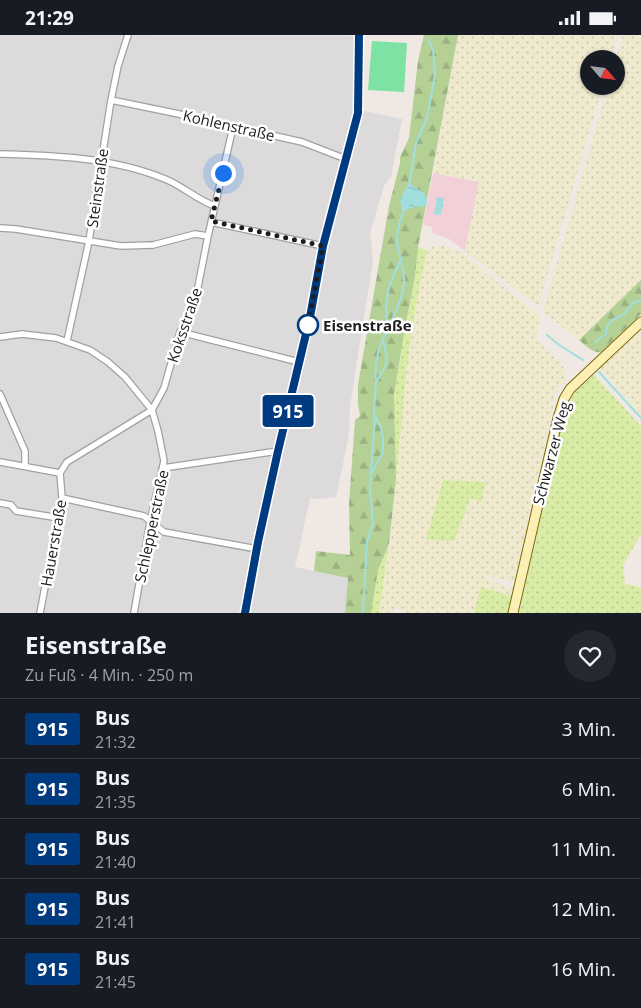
<!DOCTYPE html>
<html lang="de">
<head>
<meta charset="utf-8">
<style>
	body { margin:0; font-family:"Open Sans",sans-serif; background:#242831; color:#f1f3f6; height:100vh; display:flex; flex-direction:column; font-size:19px; white-space:nowrap }
	* { box-sizing:border-box; margin:0 }
	p { font-size:16px; color:#9ea1a6 }
	.icon { flex:none; width:28px; height:28px; fill:none; stroke:currentColor; stroke-width:2; stroke-linecap:round; stroke-linejoin:round }
	.map { position:relative; height:578px; overflow:hidden }
	.details { display:flex; flex-direction:column; background:#171b24; flex:1 }
	.details>* { flex:none }
	.badge { padding:0 10px; border-radius:4px; font-size:18px; line-height:32px }
	.needle { width:32px; rotate:118deg }
	.tools { position:absolute; left:580px; top:15px; display:grid; gap:10px }
	.tools a { display:grid; place-items:center; width:45px; height:45px; border-radius:50%; background:#171b24; box-shadow:0 1px 4px #0004; font-size:25px }
	.you { position:absolute; width:25px; height:25px; margin:-12px; border:4px solid #fff; border-radius:50%; background:#1a73e8; box-shadow:0 0 0 8px #1a73e833 }
	.map>.badge { position:absolute; translate:-50% -50%; box-shadow:0 0 0 2px #fff }
	.round { display:grid; place-items:center; flex:none; width:52px; height:52px; border-radius:26px; background:#242831 }
	.head { display:flex; align-items:center; justify-content:space-between; height:85px; padding:0 25px }
	h1 { font-size:24px; font-weight:700; line-height:38px }
	ul { padding:0; list-style:none }
	li { display:flex; align-items:center; gap:15px; height:60px; padding:0 25px; border-top:1px solid #363941 }
	li div { flex:1 }
	li b { display:block; font-size:19px }
	li em { font-style:normal }
	li .badge { min-width:55px; font-weight:700; text-align:center }
	.status { display:flex; justify-content:space-between; align-items:center; height:35px; padding:0 25px; background:#171b24; direction:ltr }
	.status svg { height:14px; fill:currentColor }
	.map>svg:first-child { display:block }
</style>
</head>
<body>
<div class="status"><b>21:29</b><svg viewBox="0 0 49 12"><path d="M0 12V9h3v3zM5 12V6h3v6zM10 12V3h3v9zM15 12V0h3v12zM26 1h20v11H26zM47 4h2v5h-2z"/></svg></div>
<div class="map">
<svg width="641" height="578" viewBox="0 0 641 578">
	<defs>
		<pattern id="farmland-dots" width="8" height="8" patternUnits="userSpaceOnUse" patternTransform="scale(1.25)"><rect width="8" height="8" fill="#efe9cd"/><path d="M2 2h.1M6 6h.1" fill="none" stroke="#ccc7b0" stroke-width="1.8" stroke-linecap="round"/></pattern>
		<pattern id="grass-dots" width="8" height="8" patternUnits="userSpaceOnUse" patternTransform="scale(1.25)"><rect width="8" height="8" fill="#d9eca6"/><path d="M2 2h.1M6 6h.1" fill="none" stroke="#baca8e" stroke-width="1.8" stroke-linecap="round"/></pattern>
		<pattern id="forest-firs" width="22" height="20" patternUnits="userSpaceOnUse" patternTransform="scale(1.25)"><rect width="22" height="20" fill="#b5d095"/><path d="M5 1l3.5 6h-7zM16 11l3.5 6h-7z" fill="#9bb280"/></pattern>
		<pattern id="water-ripples" width="26" height="14" patternUnits="userSpaceOnUse" patternTransform="scale(1.25)"><rect width="26" height="14" fill="#a1dfde"/><path d="M2 4q2-2 4 0t4 0M15 11q2-2 4 0t4 0" fill="none" stroke="#8abfbe"/></pattern>
	</defs>
	<rect width="100%" height="100%" fill="#efe8e3"/>
	<path fill="#dcdadb" d="M0,0L353,1L357,11L355,74L402,84L391,142L384,151L370,198L373,225L350,371L349,400L336,462L318,464L310,463L295,532L348,543L345,578H0Z"/>
	<path fill="#f1d1d7" d="M433,138L479,147L465,216L449,204L435,199L432,197V192L423,190Z"/>
	<path fill="url(#farmland-dots)" fill-rule="evenodd" d="M458,0H618L611,24H589V51H603L538,271L465,216L479,147L433,138Z
		M623,0H641V245L579,305L543,277L608,51H616V24Z
		M434,211H443L460,217L541,282L536,302L564,333L566,346L557,354L514,547L488,541L486,544L514,553L513,561L481,552L474,578H405L395,571L394,578H379L390,509L407,331L416,269L427,215ZM486,447L472,463L454,507L426,505Z
		M641,295V381L600,333Z"/>
	<path fill="url(#grass-dots)" d="M418,212L427,215L416,269L407,331L396,444L394,359L404,299L415,241Z
		M594,340L641,391V499L623,530L625,549L641,552V578H519L563,385L574,358Z
		M443,445L486,447L481,467L471,463L454,506L426,505Z
		M389,509L379,578H371L378,535Z
		M481,552L513,561L509,578H474Z"/>
	<path fill="url(#forest-firs)" d="M424,0H458L418,212L415,241L404,299L394,359L396,444L389,509L378,535L371,578H345L348,543L314,536L316,516L350,520L349,468L355,385L360,381L358,369V350L389,171L400,128V122L409,103L418,26Z
		M641,245V279L601,317C593,319 585,310 579,305Z"/>
	<path fill="#7de2a3" d="M372,6L407,8L404,57L368,55Z"/>
	<path fill="url(#water-ripples)" d="M409,148C417,154 429,158 427,169L423,172C414,171 410,173 403,177C397,160 403,161 409,148Z
		M437,162L444,163L441,180L434,179Z"/>
	<g fill="none" stroke-linecap="round" stroke-linejoin="round">
		<path stroke="#a1dfde" stroke-width="2" d="M409,150L416,108L427,83L435,40L433,14L428,5
			M388,291C383,264 389,248 401,224
			M547,300L559,310L583,325
			M595,307L606,299L607,292L612,285L623,280L633,268L641,265
			M599,337L641,383
			M376,347C371,306 399,286 404,249C405,234 399,221 397,207C396,197 400,186 403,177
			M371,437L375,381
			M363,578L367,507L373,488L370,455L371,439L383,417V403L381,393L375,381L374,376L376,347L385,332L387,323L383,304"/>
		<defs>
			<path id="street" d="M111,65L179,79L302,107L346,124
				M0,119C55,120 114,123 165,144C183,151 197,165 215,171
				M211,187L323,211
				M0,193L16,194L121,211L153,210L195,199L208,201
				M180,297L299,327
				M0,302L22,299L56,303L90,315L108,327L125,342L152,375L158,396L164,426L150,487L134,578
				M67,306L89,206L111,65L118,31L128,0
				M0,359L25,416V431
				M0,427L60,438
				M163,433L278,416
				M60,438L67,427L152,375L164,353L180,297L188,284L196,262L208,201L233,92
				M62,463L144,481L164,497L257,514
				M0,468L11,470L16,476L59,483
				M40,578L62,463L60,438
				M245,578L258,507L278,416L310,282L323,211L358,78L359,0"/>
			<path id="secondary" d="M513,578L558,383L564,364L570,354L641,287"/>
		</defs>
		<use href="#street" stroke="#a1a1a1" stroke-width="8"/>
		<use href="#secondary" stroke="#796900" stroke-width="11"/>
		<use href="#street" stroke="#fff" stroke-width="5.5"/>
		<use href="#secondary" stroke="#fcefb4" stroke-width="9"/>
	</g>
	<g fill="none" stroke-linecap="round" stroke-linejoin="round">
		<defs>
			<path id="line" d="M245,578L258,507L278,416L310,282L323,211L358,78L359,0"/>
		</defs>
		<use href="#line" stroke="#fff" stroke-width="11"/>
		<use href="#line" stroke="#003b80" stroke-width="8"/>
		<path stroke="#1d1d1d" stroke-width="5" stroke-dasharray="0 9" d="M223,138L211,186L323,211L308,290"/>
	</g>
	<circle fill="#fff" stroke="#003b80" stroke-width="2.5" cx="308" cy="290" r="10"/>
	<g text-anchor="middle" dominant-baseline="central" stroke-width="5" stroke-linejoin="round" paint-order="stroke">
		<g font-size="15" fill="#1d1d1d" stroke="#fff">
			<text transform="translate(229 90) rotate(13)">Kohlenstraße</text>
			<text transform="translate(97 153) rotate(-82)">Steinstraße</text>
			<text transform="translate(184 290) rotate(-71)">Koksstraße</text>
			<text transform="translate(551 418) rotate(-75)">Schwarzer Weg</text>
			<text transform="translate(151 491) rotate(-78)">Schlepperstraße</text>
			<text transform="translate(53 508) rotate(-80)">Hauerstraße</text>
		</g>
		<g font-size="15" font-weight="bold" fill="#1d1d1d" stroke="#fff" text-anchor="start">
			<text x="323" y="290">Eisenstraße</text>
		</g>
	</g>
</svg>
<div class="tools">
<a><svg class="needle" viewBox="-14 -14 28 28"><path d="M0-13l5 13h-10z" fill="#e53935"/><path d="M0 13l5-13h-10z" fill="#9ea1a6"/></svg></a>
</div>
<div class="you" style="left:223px;top:138px"></div>
<b class="badge" style="left:288px;top:376px;background:#003b80;color:#fff">915</b>
</div>
<section class="details">
<div class="head"><div><h1>Eisenstraße</h1><p>Zu Fuß · 4 Min. · 250 m</p></div><a class="round"><svg class="icon" aria-label="heart" viewBox="0 0 24 24"><path d="M12 20l-8-8c-3-5 5-10 8-4 3-6 11-1 8 4z"/></svg></a></div>
<ul>
<li><span class="badge" style="background:#003b80;color:#fff">915</span><div><b>Bus</b><p>21:32</p></div><em>3 Min.</em></li>
<li><span class="badge" style="background:#003b80;color:#fff">915</span><div><b>Bus</b><p>21:35</p></div><em>6 Min.</em></li>
<li><span class="badge" style="background:#003b80;color:#fff">915</span><div><b>Bus</b><p>21:40</p></div><em>11 Min.</em></li>
<li><span class="badge" style="background:#003b80;color:#fff">915</span><div><b>Bus</b><p>21:41</p></div><em>12 Min.</em></li>
<li><span class="badge" style="background:#003b80;color:#fff">915</span><div><b>Bus</b><p>21:45</p></div><em>16 Min.</em></li>
</ul>
</section>
</body>
</html>
